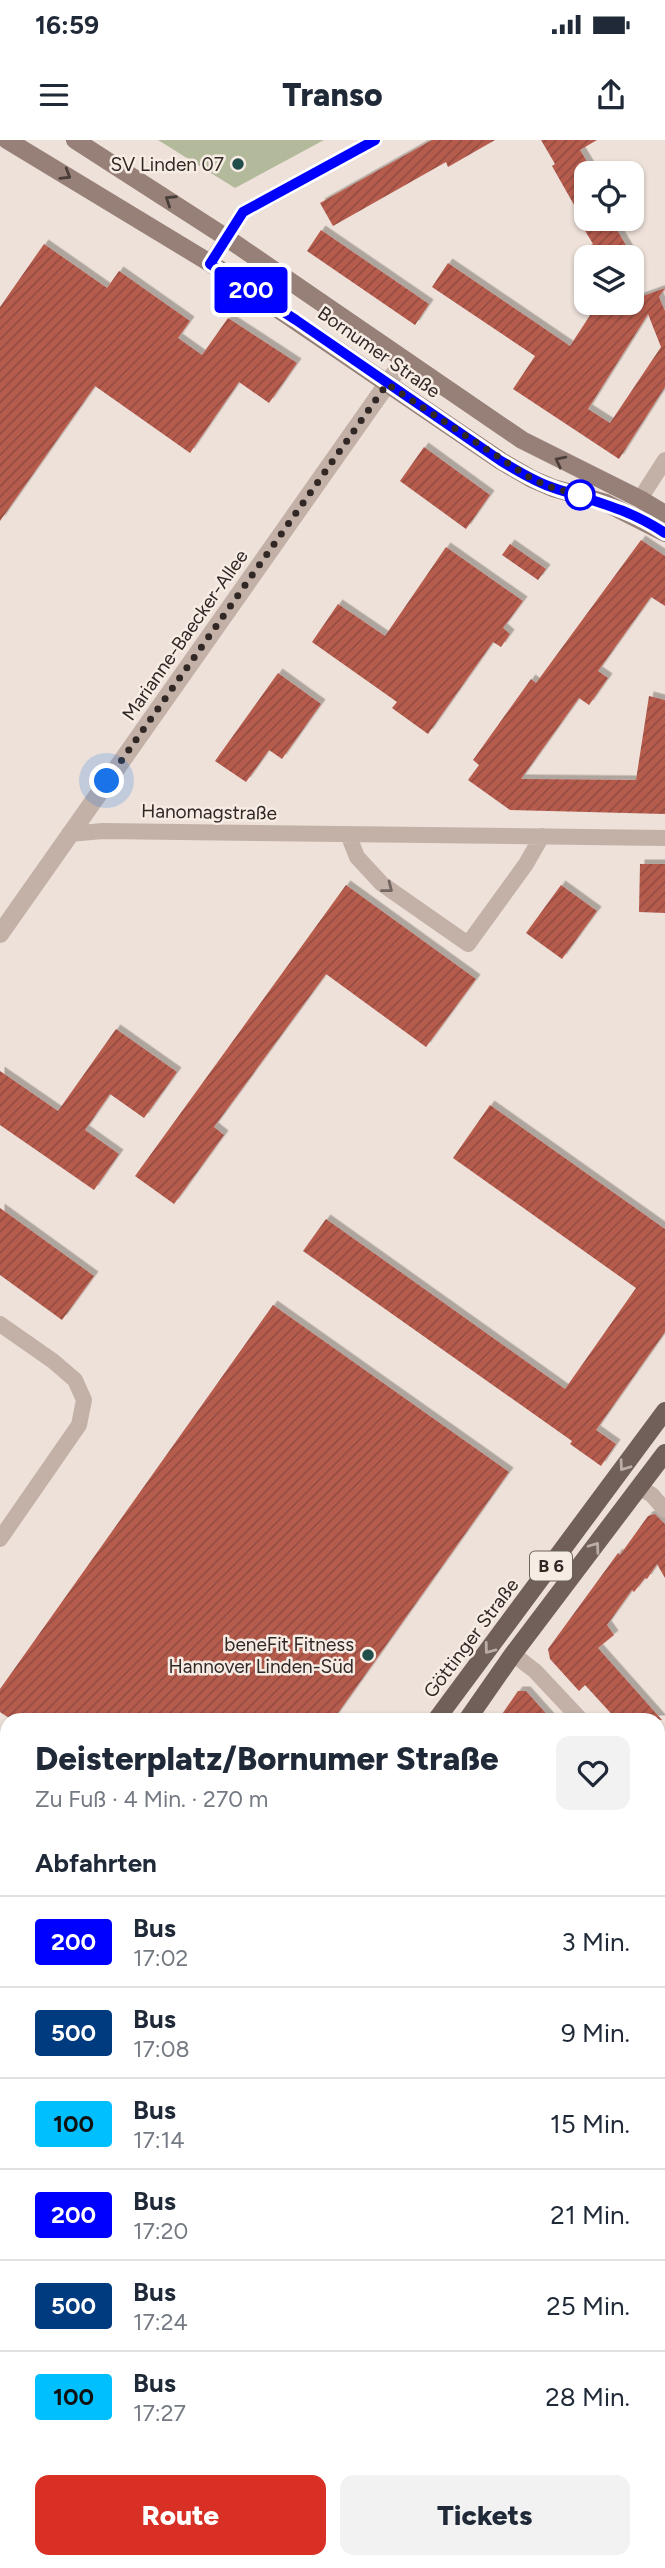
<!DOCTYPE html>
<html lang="de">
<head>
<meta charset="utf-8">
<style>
	body { margin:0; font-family:Figtree,sans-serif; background:#f2f2f3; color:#1f2937; height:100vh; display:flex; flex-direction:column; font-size:26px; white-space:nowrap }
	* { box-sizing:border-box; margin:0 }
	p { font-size:23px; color:#747a83 }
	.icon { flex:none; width:38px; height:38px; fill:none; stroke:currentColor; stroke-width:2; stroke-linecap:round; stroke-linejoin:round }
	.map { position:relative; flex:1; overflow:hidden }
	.sheet { position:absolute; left:0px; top:1573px; width:665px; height:856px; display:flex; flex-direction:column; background:#fff; border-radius:21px 21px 0 0; box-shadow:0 2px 5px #0004 }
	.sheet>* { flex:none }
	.badge { padding:0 14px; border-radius:5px; font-size:24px; line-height:46px }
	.tools { position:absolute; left:574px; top:21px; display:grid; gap:14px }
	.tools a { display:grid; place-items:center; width:70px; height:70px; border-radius:14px; background:#fff; box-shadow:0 2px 5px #0004; font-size:35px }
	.you { position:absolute; width:35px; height:35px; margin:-18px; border:5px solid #fff; border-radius:50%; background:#1a73e8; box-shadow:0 0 0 10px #1a73e833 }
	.map>.badge { position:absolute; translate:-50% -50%; box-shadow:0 0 0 4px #fff }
	h2 { padding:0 35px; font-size:26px; line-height:63px }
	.round { display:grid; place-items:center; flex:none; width:74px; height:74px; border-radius:14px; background:#f2f2f3 }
	.headline { display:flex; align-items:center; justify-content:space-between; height:119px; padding:0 35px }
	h1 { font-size:33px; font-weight:800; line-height:52px }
	.button { display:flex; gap:14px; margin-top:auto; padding:14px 35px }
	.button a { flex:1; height:80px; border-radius:14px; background:#d93025; color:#fff; font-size:28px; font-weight:800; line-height:80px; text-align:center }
	.button a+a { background:#f2f2f3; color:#1f2937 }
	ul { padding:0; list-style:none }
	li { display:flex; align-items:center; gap:21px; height:91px; padding:0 35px; border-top:2px solid #e0e1e3 }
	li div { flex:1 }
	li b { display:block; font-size:26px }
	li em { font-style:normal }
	li .badge { min-width:77px; font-weight:700; text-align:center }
	.status { display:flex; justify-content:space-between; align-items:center; height:49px; padding:0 35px; background:#fff; direction:ltr }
	.status svg { height:19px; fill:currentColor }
	header { display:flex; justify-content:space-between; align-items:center; height:91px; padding:0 35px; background:#fff; font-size:32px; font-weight:800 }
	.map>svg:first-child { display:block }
</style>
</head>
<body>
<div class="status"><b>16:59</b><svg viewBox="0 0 49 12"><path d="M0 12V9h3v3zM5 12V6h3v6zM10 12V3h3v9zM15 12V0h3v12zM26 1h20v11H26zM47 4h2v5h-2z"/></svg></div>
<header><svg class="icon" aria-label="menu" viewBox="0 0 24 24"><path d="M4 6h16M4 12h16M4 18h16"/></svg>Transo<svg class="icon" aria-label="share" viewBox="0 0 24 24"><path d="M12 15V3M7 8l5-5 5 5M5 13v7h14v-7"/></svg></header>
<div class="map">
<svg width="665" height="2428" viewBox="0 0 665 2428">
	<defs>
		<pattern id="building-hatch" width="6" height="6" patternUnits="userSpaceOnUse" patternTransform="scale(1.75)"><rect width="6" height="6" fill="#b65c4e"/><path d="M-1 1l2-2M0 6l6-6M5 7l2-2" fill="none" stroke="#954c41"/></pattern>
		<filter id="shadow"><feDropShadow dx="4.5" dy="-4.5" stdDeviation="0" flood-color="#0004"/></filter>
	</defs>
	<rect width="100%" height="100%" fill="#ede1d9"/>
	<path fill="#b3ba9b" d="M158,0H324L235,48Z"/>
	<path fill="url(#building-hatch)" fill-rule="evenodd" filter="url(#shadow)" d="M432,0H495L448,27L446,22L333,86L320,63Z
		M541,0H597L580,10L594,33H586V79H615L621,88L617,90L633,117H595L589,106L593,104L578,79H582L552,26L555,24Z
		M321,90L429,164L415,185L307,111Z
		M44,104L107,148L119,131L190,181L178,198L202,215L228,178L297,223L269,263L239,242L190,313L95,246L0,381V167Z
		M448,123L570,206L598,163H632V160L665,148L659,157L665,171V247L619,319L513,249L535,216L432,147ZM648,174L661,207L610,283L588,269Z
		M424,307L490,355L466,389L400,341Z
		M641,400L665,416V466L651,457L598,531L608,538L589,565L579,558L521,639L636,640L649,556L665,560V674L510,670L468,640L479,625L473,620L531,539L536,543Z
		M510,404L546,429L538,440L502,415Z
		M446,407L523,461L503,488L510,494L501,507L493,502L428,594L392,568L397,562L312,502L338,464L385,496Z
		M278,533L321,564L282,619L269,610L246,642L215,621Z
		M640,724H665V773L639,772Z
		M346,745L476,839L426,907L326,834L214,987L224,995L174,1064L135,1036Z
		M561,745L597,771L562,819L526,793Z
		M116,889L177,932L144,978L110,954L85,990L119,1014L94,1050L0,985V931L58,971Z
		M490,965L665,1089V1192L596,1290L616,1304L601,1326L570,1304L572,1301L303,1111L326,1079L565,1249L636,1148L453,1018Z
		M0,1068L94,1136L62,1180L0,1135Z
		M273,1165L509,1332L333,1580H12L0,1572V1549Z
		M655,1374L665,1384V1438L657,1424L647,1439L645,1438L634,1452L632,1450L607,1485L614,1495L598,1508L662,1580H617L585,1545L579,1551L550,1519L548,1509L618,1413L620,1415L648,1376Z
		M518,1551H526L552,1580H498Z"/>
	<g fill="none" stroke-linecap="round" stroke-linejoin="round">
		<path stroke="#c3b1a7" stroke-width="16" d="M210,123L243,72L375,0
			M640,359L665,320
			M69,694L103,691L665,698
			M348,694L357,717L382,744L468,804L526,724L542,696
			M0,1184L53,1221L75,1240L84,1260L79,1285L0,1399
			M639,1347L652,1355L665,1370
			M513,1514L535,1531L581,1580
			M658,1665L665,1673
			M0,1700L7,1705
			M658,1879L665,1873
			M658,1997L665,2005
			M658,2244L665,2238
			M259,2422L262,2428
			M444,2428L451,2422"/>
		<path stroke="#c3b1a7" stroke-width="18" d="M0,794L404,220
			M0,2411L7,2416
			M17,2422L25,2428"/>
		<path stroke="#978078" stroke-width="18" d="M7,0L210,123L501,321L532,339L553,348L606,363L665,393
			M75,0L227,98L522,300L640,359L665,374"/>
		<path stroke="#715f59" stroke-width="18" d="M436,1580L665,1271
			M467,1580L513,1514L665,1313
			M0,2304L7,2287
			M0,2373L7,2356"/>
	</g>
	<defs><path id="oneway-chevron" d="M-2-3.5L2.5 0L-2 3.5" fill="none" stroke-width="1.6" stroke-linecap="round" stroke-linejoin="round" transform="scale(1.75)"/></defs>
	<g stroke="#4a3e3a">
		<use href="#oneway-chevron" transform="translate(66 35) rotate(31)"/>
		<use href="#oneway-chevron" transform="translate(170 60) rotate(-147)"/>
		<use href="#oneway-chevron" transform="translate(560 321) rotate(-153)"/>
	</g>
	<use stroke="#736660" href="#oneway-chevron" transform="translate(388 748) rotate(38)"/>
	<g stroke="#baada5">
		<use href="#oneway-chevron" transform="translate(624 1326) rotate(126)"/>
		<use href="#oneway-chevron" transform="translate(595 1407) rotate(-54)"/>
		<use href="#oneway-chevron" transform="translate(489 1509) rotate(127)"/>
	</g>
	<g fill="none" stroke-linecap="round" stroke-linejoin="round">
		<defs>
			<path id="line" d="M375,0L243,72L210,124L296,180L501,321C518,331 535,342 554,348C596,362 627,368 665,393"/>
		</defs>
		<use href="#line" stroke="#fff" stroke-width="16"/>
		<use href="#line" stroke="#00f" stroke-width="10"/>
		<path stroke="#312826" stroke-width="7" stroke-dasharray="0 12.6" d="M107,641L387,244L532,339L553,348L580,355"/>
	</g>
	<g fill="#214d4b" stroke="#f6ece4" stroke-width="2.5">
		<circle cx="238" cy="24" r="7"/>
		<circle cx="368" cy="1515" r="7"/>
	</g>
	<circle fill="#fff" stroke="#00f" stroke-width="3.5" cx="580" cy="355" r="14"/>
	<g text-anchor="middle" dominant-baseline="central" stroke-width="5" stroke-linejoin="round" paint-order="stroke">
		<rect fill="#f6ece4" stroke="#6c635f" stroke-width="2" x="530" y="1411.5" width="42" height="29" rx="5"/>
		<g font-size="18" font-weight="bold" fill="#312826">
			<text x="551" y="1426">B 6</text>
		</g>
		<g font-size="19" fill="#312826" stroke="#f6ece4" text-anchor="end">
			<text x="224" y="24">SV Linden 07</text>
			<text x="354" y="1504">beneFit Fitness<tspan x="354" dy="22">Hannover Linden-Süd</tspan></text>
		</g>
		<g font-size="19" fill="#312826" stroke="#f6ece4">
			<text transform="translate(379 212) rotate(35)">Bornumer Straße</text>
			<text transform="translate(185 495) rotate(-55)">Marianne-Baecker-Allee</text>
			<text transform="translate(209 672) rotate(1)">Hanomagstraße</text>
			<text transform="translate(471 1498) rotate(-53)">Göttinger Straße</text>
		</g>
	</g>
</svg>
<div class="tools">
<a><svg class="icon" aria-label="locate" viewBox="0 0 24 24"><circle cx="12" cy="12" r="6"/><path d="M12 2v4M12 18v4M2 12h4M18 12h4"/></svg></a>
<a><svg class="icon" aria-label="layers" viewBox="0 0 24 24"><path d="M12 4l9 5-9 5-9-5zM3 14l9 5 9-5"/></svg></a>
</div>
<div class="you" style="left:107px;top:641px"></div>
<b class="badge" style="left:251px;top:150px;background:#00f;color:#fff">200</b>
<section class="sheet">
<div class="headline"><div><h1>Deisterplatz/Bornumer Straße</h1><p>Zu Fuß · 4 Min. · 270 m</p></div><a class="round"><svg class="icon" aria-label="heart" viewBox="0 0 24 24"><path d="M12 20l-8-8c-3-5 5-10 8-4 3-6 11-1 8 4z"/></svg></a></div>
<h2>Abfahrten</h2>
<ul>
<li><span class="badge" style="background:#00f;color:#fff">200</span><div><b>Bus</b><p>17:02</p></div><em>3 Min.</em></li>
<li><span class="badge" style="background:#003b80;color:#fff">500</span><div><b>Bus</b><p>17:08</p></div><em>9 Min.</em></li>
<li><span class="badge" style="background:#00bfff;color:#111">100</span><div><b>Bus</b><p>17:14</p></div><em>15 Min.</em></li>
<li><span class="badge" style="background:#00f;color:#fff">200</span><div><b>Bus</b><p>17:20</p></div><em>21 Min.</em></li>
<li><span class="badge" style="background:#003b80;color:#fff">500</span><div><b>Bus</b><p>17:24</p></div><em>25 Min.</em></li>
<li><span class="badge" style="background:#00bfff;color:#111">100</span><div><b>Bus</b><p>17:27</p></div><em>28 Min.</em></li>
</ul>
<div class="button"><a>Route</a><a>Tickets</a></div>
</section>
</div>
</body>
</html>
